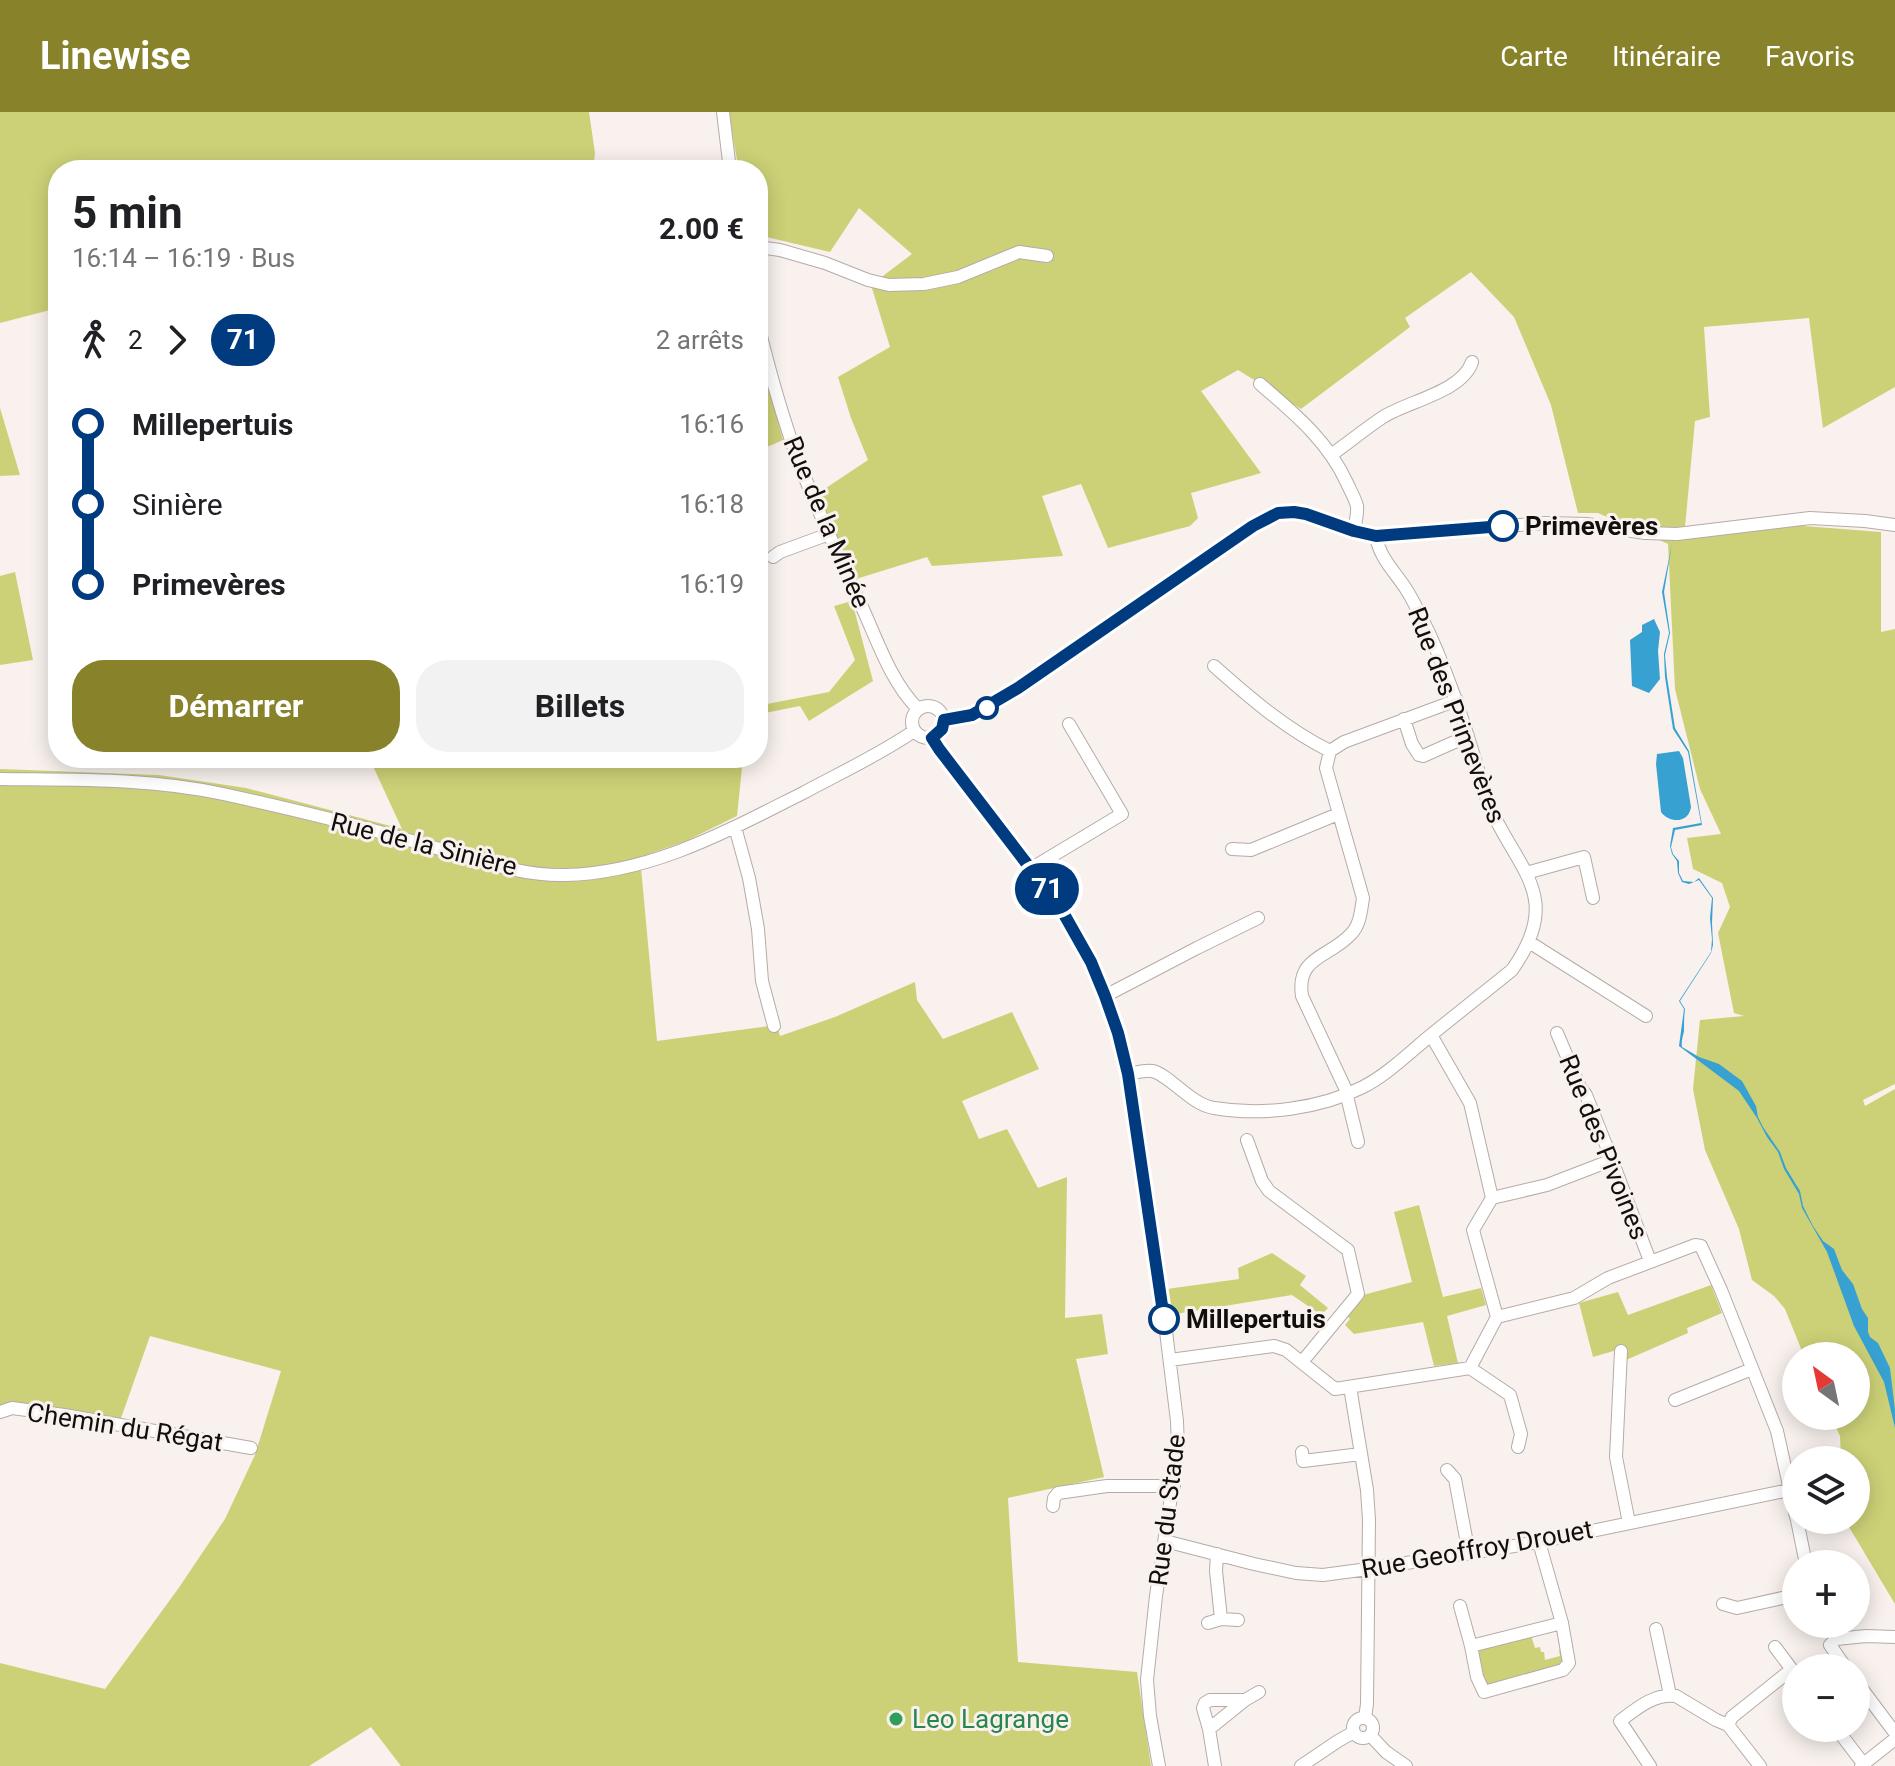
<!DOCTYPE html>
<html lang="fr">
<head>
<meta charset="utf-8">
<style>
	body { margin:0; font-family:Roboto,sans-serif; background:#f2f2f2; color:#202124; height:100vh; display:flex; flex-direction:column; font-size:30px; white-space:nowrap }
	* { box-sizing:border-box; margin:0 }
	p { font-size:26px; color:#757577 }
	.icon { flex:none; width:44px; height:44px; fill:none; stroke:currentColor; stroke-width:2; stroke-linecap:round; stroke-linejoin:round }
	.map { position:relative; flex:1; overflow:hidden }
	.sheet { position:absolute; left:48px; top:48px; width:720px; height:608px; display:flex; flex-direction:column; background:#fff; border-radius:32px; box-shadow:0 4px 20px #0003 }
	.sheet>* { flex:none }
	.badge { padding:0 16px; border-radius:26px; font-size:28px; line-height:52px }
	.needle { width:52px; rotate:327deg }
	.buttons { position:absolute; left:1782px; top:1230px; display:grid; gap:16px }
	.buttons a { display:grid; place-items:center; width:88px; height:88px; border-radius:50%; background:#fff; box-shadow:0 4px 20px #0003; font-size:40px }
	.map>.badge { position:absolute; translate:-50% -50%; box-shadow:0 0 0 4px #fff }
	.legs { display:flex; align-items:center; gap:12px; height:88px; padding:0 24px; font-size:26px }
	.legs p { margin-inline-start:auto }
	.overview { display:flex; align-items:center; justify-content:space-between; height:136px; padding:0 24px }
	h1 { font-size:44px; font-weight:700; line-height:60px }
	.cta { display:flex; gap:16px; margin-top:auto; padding:16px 24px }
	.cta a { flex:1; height:92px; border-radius:32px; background:#88822a; color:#fff; font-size:32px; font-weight:700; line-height:92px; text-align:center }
	.cta a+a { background:#f2f2f2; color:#202124 }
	ul { padding:0 24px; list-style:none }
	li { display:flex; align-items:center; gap:28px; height:80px; font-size:30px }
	li i { display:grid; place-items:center; width:12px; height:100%; margin:0 10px; background:currentColor }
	li i::after { content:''; width:20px; height:20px; margin:-10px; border:6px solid; border-radius:50%; background:#fff }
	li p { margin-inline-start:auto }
	li:first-child i { background:linear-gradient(#0000 50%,currentColor 0) }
	li:last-child i { background:linear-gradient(currentColor 50%,#0000 0) }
	header { display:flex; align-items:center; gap:48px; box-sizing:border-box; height:112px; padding:0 40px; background:#88822a; color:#fff }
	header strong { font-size:38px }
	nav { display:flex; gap:44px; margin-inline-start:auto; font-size:28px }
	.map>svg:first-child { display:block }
</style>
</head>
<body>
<header>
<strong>Linewise</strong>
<nav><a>Carte</a><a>Itinéraire</a><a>Favoris</a></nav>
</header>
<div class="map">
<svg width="1895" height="1654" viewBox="0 0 1895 1654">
	<rect width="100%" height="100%" fill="#f8f1ed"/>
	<path fill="#ccd177" d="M0,0H589L595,41L593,58H58V196L0,211Z
		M728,0H1895V275L1823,316L1809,206L1704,215L1710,305L1695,309L1685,415L1739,409L1881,420V520L1895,517V972L1863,988L1865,994L1895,977V1492L1849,1415L1847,1408H1856V1348H1841L1840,1324L1831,1304H1856V1244H1804L1785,1197L1774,1184L1752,1168L1739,1117L1705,1038L1693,977L1700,908L1744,904L1734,901L1718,821L1730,795L1722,771L1693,757L1687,726L1721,722L1700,677L1675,577L1668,432L1598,401H1578L1551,293L1514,205L1471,160L1405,206L1410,215L1301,297L1238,258L1201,279L1261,361L1191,381L1198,406L1190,414L1108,436L1081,372L1042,384L1063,444L932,454L927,445L856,467L817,382L868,348L851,306L838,265L890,235L871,173L912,142L859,96L830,140L758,123V58H739Z
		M758,240L783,328L758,339Z
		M0,296L20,363L0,364Z
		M15,460L33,548L0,553V464Z
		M852,489L873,569L809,609L800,594L765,601L758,612V521L765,597L767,592L829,580L855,548L834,494Z
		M372,646H743L737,704L686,729L640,745L657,929L777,913L780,924L835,905L915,870L917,888L943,927L1012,900L1039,957L962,989L979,1027L1007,1017L1038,1076L1067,1065L1065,1206L1102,1202L1108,1242L1076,1247L1104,1365L1008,1386L1018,1550L1137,1560L1151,1654H401L371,1615L309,1654H0V1551L105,1577L178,1477L225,1407L255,1343L281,1259L150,1224L120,1309L0,1299V657L159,663L246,676L402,717L372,652Z
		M1419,1093L1443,1185L1481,1176L1486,1193L1447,1204L1458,1251L1434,1254L1423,1210L1354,1222L1345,1213L1350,1207L1346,1203L1363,1183L1412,1170L1394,1100Z
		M1272,1141L1306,1164L1300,1173L1328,1196L1321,1203L1292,1183L1169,1203L1167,1177L1239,1167L1238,1156Z
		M1711,1173L1722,1201L1687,1216L1688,1221L1626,1248L1624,1236L1593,1245L1579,1191L1618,1180L1628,1203Z
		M1531,1523L1535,1536L1540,1535L1541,1540H1544L1545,1548L1560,1544L1559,1538L1562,1537L1566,1549L1561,1556L1489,1574L1483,1571L1476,1543L1480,1535Z"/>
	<path fill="#37a1d2" d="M1672,432L1664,480L1670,521L1665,543L1667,565L1675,616L1689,639L1702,713L1675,718L1671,735L1673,742L1679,749V761L1683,769L1694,770L1699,766L1713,786L1712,811L1713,833L1711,841L1680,889L1685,897C1684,904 1684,911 1684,919C1683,925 1681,928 1682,935L1699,945L1719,952L1742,969L1756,994L1758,1005L1763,1015L1780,1040L1786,1056L1800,1079L1803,1094L1813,1114L1823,1129L1834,1137L1842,1158L1853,1172L1862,1197L1868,1206V1220L1870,1225L1878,1231L1890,1256L1895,1298V1316L1884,1270L1854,1214L1827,1140L1802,1096L1799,1082L1784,1057L1778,1040L1767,1025L1757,1006L1739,979L1679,934L1684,897L1679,889L1711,840L1712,827L1710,806L1712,786L1699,768L1689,772L1682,770L1678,761L1677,749L1672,742L1670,734L1673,716L1701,711L1688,640L1673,617L1665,565L1664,542L1669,521L1662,480Z
		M1654,507L1660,520L1658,539L1660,567L1649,581L1632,574L1630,528L1642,520V513Z
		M1679,639L1683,646L1691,695C1689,711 1670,712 1661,700L1656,652L1657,642Z"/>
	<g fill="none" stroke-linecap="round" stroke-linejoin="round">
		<defs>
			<path id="minor" d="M723,0L730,58
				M758,135L780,138L825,151L868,168L889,173L924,172L958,165L1019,140L1047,144
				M758,212C769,258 782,304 798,348C817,398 840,447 862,495C878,530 891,570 918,597
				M1260,272C1294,301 1328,329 1347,371C1350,378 1355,386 1357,394C1358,402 1355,411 1354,419
				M1331,343C1348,331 1365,317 1383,305C1408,289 1462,280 1472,250
				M773,445L780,440L829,422
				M1214,554C1250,586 1287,618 1330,639
				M912 610a16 16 0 1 1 32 0a16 16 0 1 1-32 0Z
				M1404,607L1412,632L1419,643L1423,644L1468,624
				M944,608L972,603L1024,573L1253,414L1278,401L1294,400L1306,402L1354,419L1376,424L1545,411L1587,412L1645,421L1677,422L1810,406L1865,409L1895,413
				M932,626L939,637C963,668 986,699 1010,729C1028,751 1047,773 1062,798C1094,849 1114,903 1128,962L1165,1211L1177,1309L1178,1338L1156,1484L1147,1568L1150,1604L1159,1654
				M0,667C74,668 151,666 223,682C292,697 362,714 429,734C473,746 518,764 565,763C652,761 727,719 803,681C840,661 879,643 914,619
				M735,715L749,766L758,817L762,869L774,914
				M1232,737L1251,738L1338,702
				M1032,756L1122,702L1069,612
				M1526,761L1584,745L1593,786
				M1529,830L1646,904
				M1105,884L1197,836L1258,806
				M1557,921L1580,975L1586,983L1612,1048L1650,1149
				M1431,923L1470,991L1492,1086L1473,1118L1497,1205
				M1128,962C1135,961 1144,958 1152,959C1169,962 1191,993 1214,996C1262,1004 1320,997 1363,975C1388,962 1409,941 1431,923C1458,901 1485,880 1512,858C1565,783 1517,759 1488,691C1471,633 1454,576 1429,521C1422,507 1415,491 1406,477C1395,460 1379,445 1376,424
				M1247,1028L1262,1069L1269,1079L1348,1138L1358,1182L1302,1250
				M1358,1030L1345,976L1302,884C1296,844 1329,846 1351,822C1360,813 1361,799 1363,786L1326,656L1330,639L1344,630L1457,588
				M1492,1086L1547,1073L1612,1048
				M1621,1239L1616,1345L1629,1411
				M1170,1248L1274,1234L1286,1238L1335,1277L1470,1256L1497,1205L1574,1186L1608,1166L1695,1133L1701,1134L1721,1178L1777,1319L1796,1405
				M1470,1256L1510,1283L1521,1322L1518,1335
				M1350,1275L1367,1378L1369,1408L1367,1592L1365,1606
				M1675,1288L1752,1257
				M0,1300L12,1296L64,1303L251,1336
				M1302,1340L1303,1349L1361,1342
				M1447,1358L1455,1367L1469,1442
				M1053,1394L1054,1386L1058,1381L1107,1374H1174
				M1797,1408L1806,1452
				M1165,1429L1254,1452L1296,1461L1323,1463L1368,1457L1539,1430L1789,1378
				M1539,1430L1562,1511L1569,1551L1563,1558L1484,1580L1477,1565L1471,1534L1562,1511
				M1217,1442L1216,1459L1221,1507
				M1723,1492L1737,1496L1796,1483
				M1460,1494L1471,1534
				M1208,1511L1221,1507L1238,1508
				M1656,1517L1670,1583
				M1775,1535L1796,1563
				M1846,1556L1830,1533L1836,1527L1866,1524L1895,1525
				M1856,1569L1895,1621
				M1353 1616a10 10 0 1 1 20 0a10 10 0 1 1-20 0Z
				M1728,1613L1732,1605L1792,1557
				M1836,1616L1865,1654
				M1209,1617L1203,1596L1205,1591L1210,1588H1245
				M1370,1623L1386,1640L1406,1654
				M1215,1654L1209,1617L1245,1588L1259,1580
				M1301,1654L1338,1629L1354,1620
				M1650,1654L1620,1609C1636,1597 1654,1581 1676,1584L1716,1608L1728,1613L1760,1654
				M1861,1654L1895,1627"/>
		</defs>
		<use href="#minor" stroke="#b3aca8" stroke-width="14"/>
		<use href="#minor" stroke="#fff" stroke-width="12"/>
	</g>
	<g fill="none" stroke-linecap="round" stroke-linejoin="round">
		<defs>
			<path id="line-1" d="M1164,1207L1128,962L1118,921L1105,884L1091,850L1060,795L939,637L932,626L942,617L944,608L972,603L1018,576L1253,414L1278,401L1294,400L1306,402L1354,419L1376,424L1503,414"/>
		</defs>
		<use href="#line-1" stroke="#fff" stroke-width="18"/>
		<use href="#line-1" stroke="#003b80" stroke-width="12"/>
	</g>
	<g fill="#fff" stroke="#003b80" stroke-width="4">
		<circle cx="1503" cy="414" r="14"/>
		<circle cx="987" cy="596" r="10"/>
		<circle cx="1164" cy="1207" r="14"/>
	</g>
	<circle fill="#2e9e5b" stroke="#f8f1ed" stroke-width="3" cx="896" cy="1607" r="8"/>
	<g text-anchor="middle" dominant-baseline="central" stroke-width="6" stroke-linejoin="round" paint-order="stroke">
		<g font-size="26" fill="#110f0e" stroke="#f8f1ed">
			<text transform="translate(827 410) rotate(67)">Rue de la Minée</text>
			<text transform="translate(1457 603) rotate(69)">Rue des Primevères</text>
			<text transform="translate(424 732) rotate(14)">Rue de la Sinière</text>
			<text transform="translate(1604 1035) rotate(68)">Rue des Pivoines</text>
			<text transform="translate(125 1315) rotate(9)">Chemin du Régat</text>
			<text transform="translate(1167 1398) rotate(-83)">Rue du Stade</text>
			<text transform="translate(1477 1437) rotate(-10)">Rue Geoffroy Drouet</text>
		</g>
		<g font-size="26" font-weight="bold" fill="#110f0e" stroke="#f8f1ed" text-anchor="start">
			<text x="1525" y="414">Primevères</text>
			<text x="1186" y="1207">Millepertuis</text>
		</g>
		<g font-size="26" fill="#27864d" stroke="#f8f1ed" text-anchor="start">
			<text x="912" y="1607">Leo Lagrange</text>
		</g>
	</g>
</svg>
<div class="buttons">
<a><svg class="needle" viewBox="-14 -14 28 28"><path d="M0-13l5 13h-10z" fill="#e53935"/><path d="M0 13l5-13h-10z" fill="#757577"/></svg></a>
<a><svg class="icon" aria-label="layers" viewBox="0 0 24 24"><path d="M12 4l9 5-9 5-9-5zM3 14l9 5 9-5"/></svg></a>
<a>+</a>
<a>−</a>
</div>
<b class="badge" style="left:1047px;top:777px;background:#003b80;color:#fff">71</b>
<section class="sheet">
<div class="overview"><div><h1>5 min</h1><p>16:14 – 16:19 · Bus</p></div><b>2.00 €</b></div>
<div class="legs"><svg class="icon" aria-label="walk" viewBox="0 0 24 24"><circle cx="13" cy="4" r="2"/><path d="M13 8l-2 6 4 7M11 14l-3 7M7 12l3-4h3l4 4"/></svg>2<svg class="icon" aria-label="forward" viewBox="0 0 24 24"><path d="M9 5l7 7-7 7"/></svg><b class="badge" style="background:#003b80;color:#fff">71</b><p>2 arrêts</p></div>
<ul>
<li><i style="color:#003b80"></i><b>Millepertuis</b><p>16:16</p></li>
<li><i style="color:#003b80"></i><span>Sinière</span><p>16:18</p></li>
<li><i style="color:#003b80"></i><b>Primevères</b><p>16:19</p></li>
</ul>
<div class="cta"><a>Démarrer</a><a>Billets</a></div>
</section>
</div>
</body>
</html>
